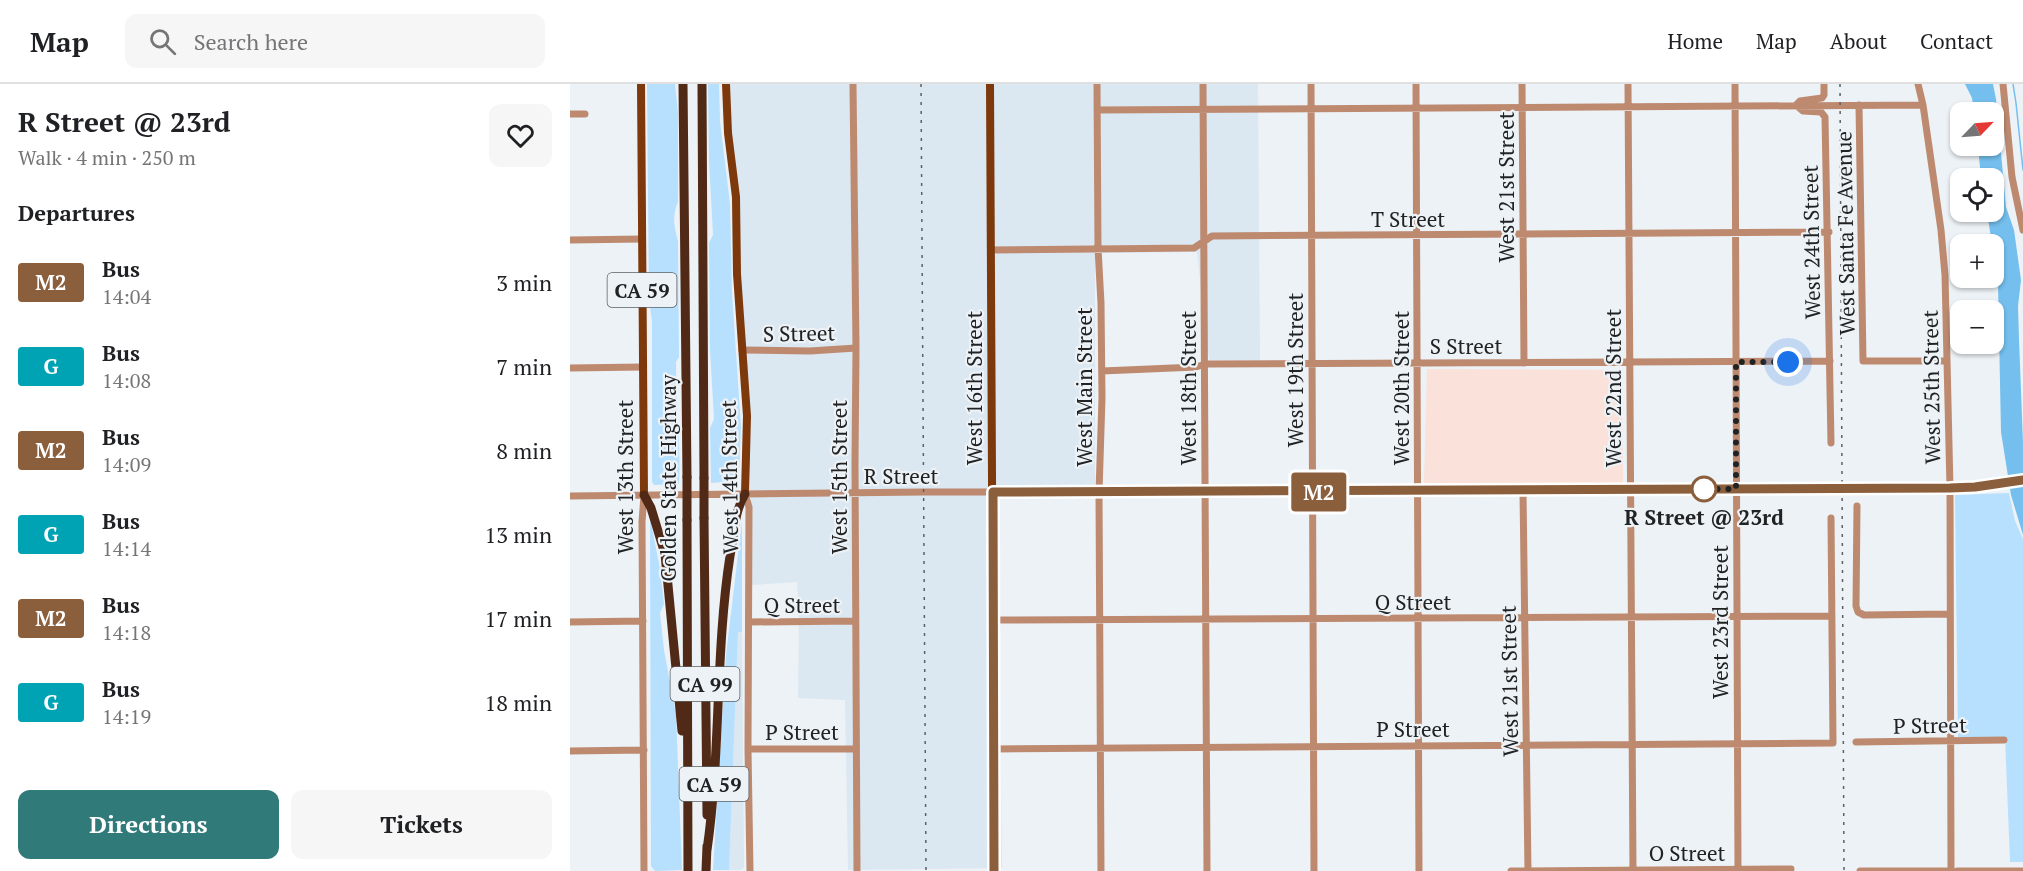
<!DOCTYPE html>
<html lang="en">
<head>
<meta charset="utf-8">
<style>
	body { margin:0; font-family:"PT Serif",serif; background:#f6f6f6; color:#202124; height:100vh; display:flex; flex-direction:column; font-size:22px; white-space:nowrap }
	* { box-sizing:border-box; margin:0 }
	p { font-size:20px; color:#757577 }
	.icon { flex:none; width:33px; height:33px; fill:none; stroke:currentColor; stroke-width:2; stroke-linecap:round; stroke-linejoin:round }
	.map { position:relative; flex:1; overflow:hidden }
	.drawer { display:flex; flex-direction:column; background:#fff; width:570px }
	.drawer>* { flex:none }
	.badge { padding:0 12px; border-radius:4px; font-size:21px; line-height:39px }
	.needle { width:39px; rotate:65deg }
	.tools { position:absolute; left:1380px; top:18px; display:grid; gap:12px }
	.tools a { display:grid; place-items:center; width:54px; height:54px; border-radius:12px; background:#fff; box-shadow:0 2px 4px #0004; font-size:30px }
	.you { position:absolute; width:30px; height:30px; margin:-15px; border:4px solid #fff; border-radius:50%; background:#1a73e8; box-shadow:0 0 0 9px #1a73e833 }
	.map>.badge { position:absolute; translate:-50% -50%; box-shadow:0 0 0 3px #fff }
	h2 { padding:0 18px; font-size:22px; line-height:54px }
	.round { display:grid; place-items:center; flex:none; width:63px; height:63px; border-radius:12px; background:#f6f6f6 }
	.headline { display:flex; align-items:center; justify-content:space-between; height:102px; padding:0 18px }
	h1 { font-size:28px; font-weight:800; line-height:45px }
	.cta { display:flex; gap:12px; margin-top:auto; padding:12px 18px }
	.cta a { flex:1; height:69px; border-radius:12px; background:#307a7a; color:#fff; font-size:24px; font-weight:800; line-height:69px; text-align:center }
	.cta a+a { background:#f6f6f6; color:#202124 }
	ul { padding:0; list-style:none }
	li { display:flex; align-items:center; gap:18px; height:84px; padding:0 18px }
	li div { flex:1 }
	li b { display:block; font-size:22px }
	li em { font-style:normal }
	li .badge { min-width:66px; font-weight:700; text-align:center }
	header { display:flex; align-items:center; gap:36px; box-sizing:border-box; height:84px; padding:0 30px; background:#fff; border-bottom:2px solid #e0e0e0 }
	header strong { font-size:28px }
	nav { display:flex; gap:33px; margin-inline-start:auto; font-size:21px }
	.search { width:420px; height:54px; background:#f6f6f6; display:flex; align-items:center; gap:15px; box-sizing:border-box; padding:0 21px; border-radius:12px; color:#757577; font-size:22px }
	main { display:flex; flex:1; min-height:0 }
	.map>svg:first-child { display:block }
</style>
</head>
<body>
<header>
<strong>Map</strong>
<div class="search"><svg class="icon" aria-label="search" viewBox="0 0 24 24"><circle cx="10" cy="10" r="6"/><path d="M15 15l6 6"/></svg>Search here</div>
<nav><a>Home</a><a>Map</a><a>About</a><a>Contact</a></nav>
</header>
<main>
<section class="drawer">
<div class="headline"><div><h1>R Street @ 23rd</h1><p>Walk · 4 min · 250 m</p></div><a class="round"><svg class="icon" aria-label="heart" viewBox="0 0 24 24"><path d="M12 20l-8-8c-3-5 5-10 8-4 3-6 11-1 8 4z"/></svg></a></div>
<h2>Departures</h2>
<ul>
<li><span class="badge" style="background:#8b5e3c;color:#fff">M2</span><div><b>Bus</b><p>14:04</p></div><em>3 min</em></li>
<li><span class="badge" style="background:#00a3b4;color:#fff">G</span><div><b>Bus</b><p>14:08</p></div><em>7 min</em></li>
<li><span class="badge" style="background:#8b5e3c;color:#fff">M2</span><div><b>Bus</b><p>14:09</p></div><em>8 min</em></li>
<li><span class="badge" style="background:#00a3b4;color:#fff">G</span><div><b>Bus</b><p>14:14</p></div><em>13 min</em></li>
<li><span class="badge" style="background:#8b5e3c;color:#fff">M2</span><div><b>Bus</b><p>14:18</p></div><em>17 min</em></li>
<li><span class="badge" style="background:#00a3b4;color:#fff">G</span><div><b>Bus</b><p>14:19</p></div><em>18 min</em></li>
</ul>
<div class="cta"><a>Directions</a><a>Tickets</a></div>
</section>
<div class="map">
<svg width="1453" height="787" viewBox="0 0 1453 787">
	<rect width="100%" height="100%" fill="#edf2f6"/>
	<path fill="#dbe7f1" d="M155,0H688L690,276H639L627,168L525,169V405L428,414L432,784L278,786L275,616L228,614L229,532L227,498L182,501L180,395L163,184L161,96Z
		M168,548H172L174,783L171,786H159Z"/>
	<path fill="#fae1d9" d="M857,285L1052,286L1053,399H854Z"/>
	<path fill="#b7e0fe" d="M77,0H105L108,29V118C102,131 104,143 108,157L109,273L106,278C106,319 111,359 109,400L84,401L82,398V237L79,215Z
		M138,0H149L150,37L160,120L162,209L171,343L169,390L166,397L141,399L140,344L144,335L140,265L139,159L143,151L139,77Z
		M1439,409L1445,437L1453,455V778H1440L1435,653H1388L1385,411Z
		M80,434L90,485L94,520L90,529L94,566L106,631L112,786L85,787L81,782Z
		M172,437V548H168L159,786H143L156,571Z"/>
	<path fill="#74bfee" d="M1395,0H1423L1426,15L1436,123L1444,146L1451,196L1448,222L1449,255L1453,359V451L1441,411L1431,348L1428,199L1417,128H1424V94H1411L1408,62H1424V28H1404L1402,14Z"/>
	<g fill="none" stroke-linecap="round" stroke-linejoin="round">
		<path stroke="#74bfee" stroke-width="1.5" d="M1443,0L1446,19L1453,86"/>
		<path stroke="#bd8a70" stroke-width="7" d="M283,0L286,264L285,379L287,787
			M527,0L528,164L531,219L532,314L529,408L531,787
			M633,0L637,787
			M741,0L744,787
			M846,0L849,787
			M952,0L954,279
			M1058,0L1063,787
			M1165,0L1168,787
			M1254,0V11L1252,14L1230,17L1226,21L1233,27L1251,28L1255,33L1261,359
			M1348,0L1353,21L1371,146L1375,191L1380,404L1381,787
			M1433,0L1442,93L1453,146
			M1289,21L1293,277H1377
			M527,26L1353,21
			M0,30H15
			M0,156L72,155
			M421,166L624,164L642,152L1259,148
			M172,266L240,267L286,264
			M0,284L73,283
			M532,287L626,283L635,280L1260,277
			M953,407L958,787
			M175,410L179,423L178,665L180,787
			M74,411L72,438L74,787
			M0,412L354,408H635L1380,404L1405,403L1453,395
			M1287,422L1286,522L1288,528L1294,531L1380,530
			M423,536L1262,532
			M0,538L73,537
			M179,538L285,537
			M1286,658L1434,656
			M178,665H286
			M423,665L1263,659L1261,434
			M0,667L74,666
			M941,787L1221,785
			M1290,787H1378
			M1387,787H1453"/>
		<path stroke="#7d380b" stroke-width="8" d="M71,0L74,411
			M156,0L158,49L166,113L167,190L177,332L175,410
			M420,0L424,787"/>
		<path stroke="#502a16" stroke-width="9" d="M113,0L117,393
			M132,0L134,394
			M74,411L81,424L95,470L112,647
			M134,434L137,731
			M117,436L118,787
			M137,766C151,669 145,569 160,472C164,451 164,428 175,410
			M136,787L137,762"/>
		<path stroke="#5d6061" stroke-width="1.5" stroke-dasharray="3 6" stroke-linecap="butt" d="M351,0L356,787
			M1270,0L1274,787"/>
		<path stroke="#502a16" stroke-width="9" d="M117,393V436
			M134,394V434"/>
	</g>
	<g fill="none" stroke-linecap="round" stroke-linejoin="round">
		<defs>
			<path id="line" d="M424,787L423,408L1380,404L1405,403L1453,396"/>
		</defs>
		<use href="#line" stroke="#fff" stroke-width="14"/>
		<use href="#line" stroke="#8b5e3c" stroke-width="9"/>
		<path stroke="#202223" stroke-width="6" stroke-dasharray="0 10.8" d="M1134,405H1130H1166V278H1218"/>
	</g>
	<circle fill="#fff" stroke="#8b5e3c" stroke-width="3" cx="1134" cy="405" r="12"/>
	<g text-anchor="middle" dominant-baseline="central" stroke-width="4.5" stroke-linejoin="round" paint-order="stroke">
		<g fill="#edf2f6" stroke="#5e6062" stroke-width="1.5">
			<rect x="37.5" y="189" width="69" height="34" rx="4.5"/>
			<rect x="100.5" y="583" width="69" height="34" rx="4.5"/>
			<rect x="109.5" y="683" width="69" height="34" rx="4.5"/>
		</g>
		<g font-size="20" font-weight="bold" fill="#202223">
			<text x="72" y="206">CA 59</text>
			<text x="135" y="600">CA 99</text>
			<text x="144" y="700">CA 59</text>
		</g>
		<g font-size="21" fill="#202223" stroke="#edf2f6">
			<text transform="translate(936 103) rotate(-90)">West 21st Street</text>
			<text x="838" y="135">T Street</text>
			<text transform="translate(1275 149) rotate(-91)">West Santa Fe Avenue</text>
			<text transform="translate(1241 158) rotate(-91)">West 24th Street</text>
			<text transform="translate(229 249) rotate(-1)">S Street</text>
			<text x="896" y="262">S Street</text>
			<text transform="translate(725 286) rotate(-90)">West 19th Street</text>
			<text transform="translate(514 303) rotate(-90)">West Main Street</text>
			<text transform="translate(1361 303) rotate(-91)">West 25th Street</text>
			<text transform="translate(404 304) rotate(-90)">West 16th Street</text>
			<text transform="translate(618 304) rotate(-90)">West 18th Street</text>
			<text transform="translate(831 304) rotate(-90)">West 20th Street</text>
			<text transform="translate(1043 304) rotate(-90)">West 22nd Street</text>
			<text x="331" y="392">R Street</text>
			<text transform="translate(55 393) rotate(-90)">West 13th Street</text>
			<text transform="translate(159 393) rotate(-91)">West 14th Street</text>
			<text transform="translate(269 393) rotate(-90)">West 15th Street</text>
			<text transform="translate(98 394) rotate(-90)">Golden State Highway</text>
			<text x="843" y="518">Q Street</text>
			<text x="232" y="521">Q Street</text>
			<text transform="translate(1150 538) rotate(-90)">West 23rd Street</text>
			<text transform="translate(939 597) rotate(-91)">West 21st Street</text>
			<text transform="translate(1360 641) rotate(-1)">P Street</text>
			<text x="843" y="645">P Street</text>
			<text x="232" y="648">P Street</text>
			<text x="1117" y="769">O Street</text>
		</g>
		<g font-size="21" font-weight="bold" fill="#202223" stroke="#edf2f6">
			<text x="1134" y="433">R Street @ 23rd</text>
		</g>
	</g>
</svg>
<div class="tools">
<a><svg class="needle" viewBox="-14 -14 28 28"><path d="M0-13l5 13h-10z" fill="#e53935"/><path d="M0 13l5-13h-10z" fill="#757577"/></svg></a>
<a><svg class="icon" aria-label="locate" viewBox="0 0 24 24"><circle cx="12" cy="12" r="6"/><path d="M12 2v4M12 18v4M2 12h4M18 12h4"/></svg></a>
<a>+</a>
<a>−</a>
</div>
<div class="you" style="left:1218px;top:278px"></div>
<b class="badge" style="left:749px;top:408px;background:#8b5e3c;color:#fff">M2</b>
</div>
</main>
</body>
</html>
